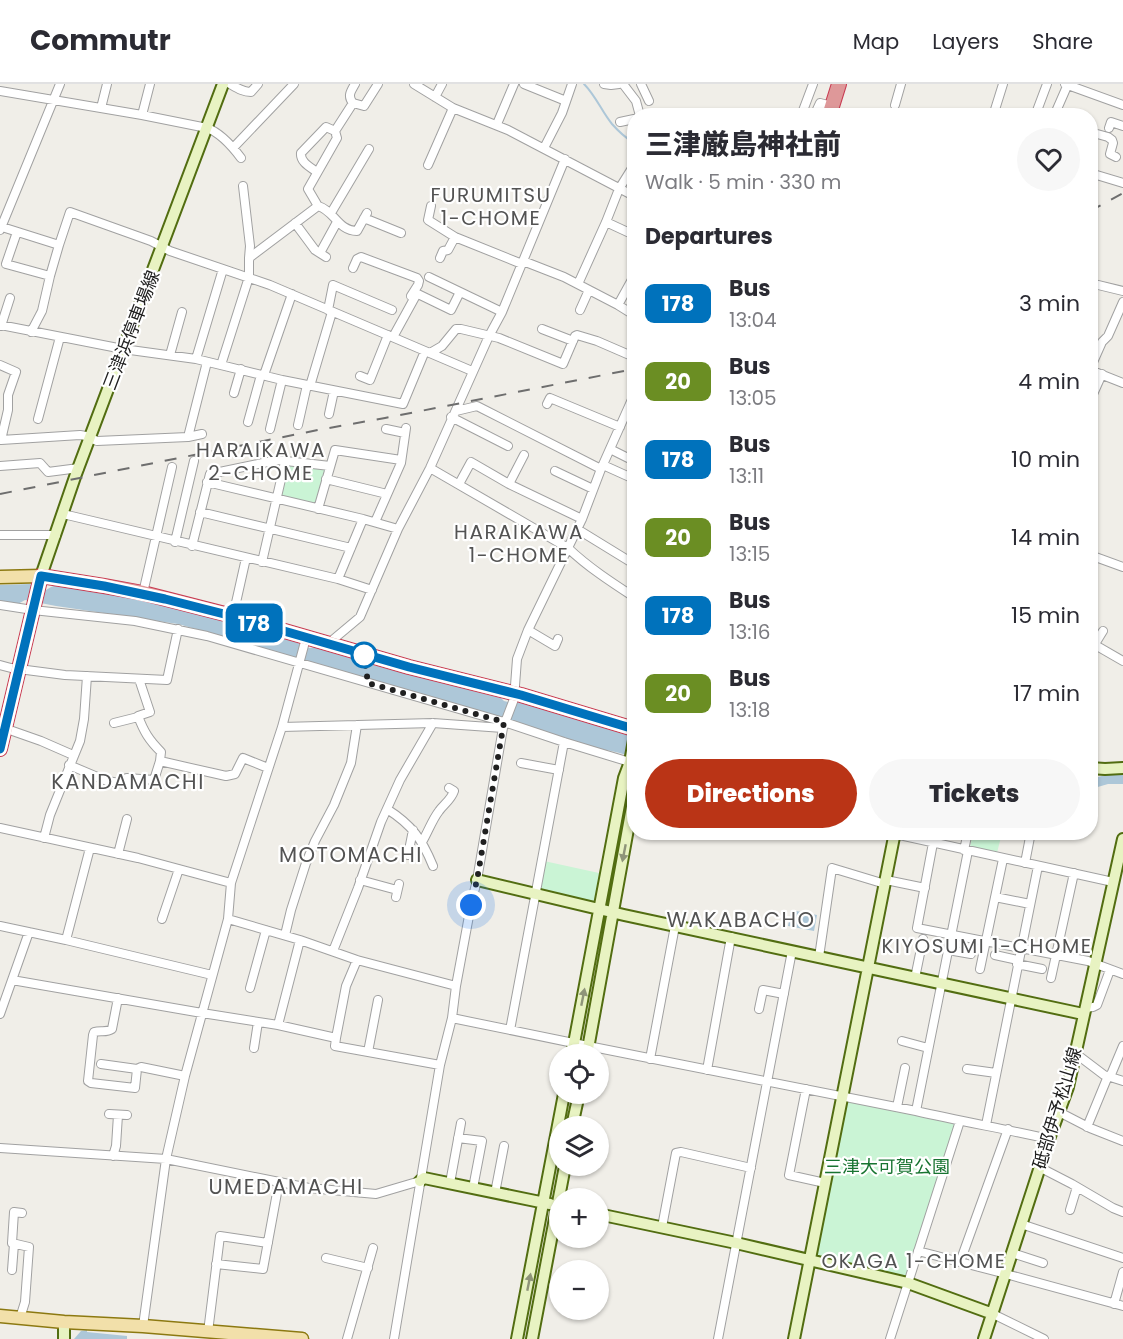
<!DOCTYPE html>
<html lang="en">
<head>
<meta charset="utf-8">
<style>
	body { margin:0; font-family:Poppins,"Noto Sans JP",sans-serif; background:#f7f7f7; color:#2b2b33; height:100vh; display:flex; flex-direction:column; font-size:22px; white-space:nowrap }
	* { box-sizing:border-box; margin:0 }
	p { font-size:20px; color:#7c7c81 }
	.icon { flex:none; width:33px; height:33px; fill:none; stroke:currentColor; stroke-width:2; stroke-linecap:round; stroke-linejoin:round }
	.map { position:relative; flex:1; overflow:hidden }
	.drawer { position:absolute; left:627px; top:24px; width:471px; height:732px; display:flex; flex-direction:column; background:#fff; border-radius:24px; box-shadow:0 2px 4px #0004 }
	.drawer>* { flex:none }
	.badge { padding:0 12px; border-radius:9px; font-size:21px; line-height:39px }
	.tools { position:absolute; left:549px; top:960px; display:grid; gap:12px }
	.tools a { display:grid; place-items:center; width:60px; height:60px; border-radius:50%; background:#fff; box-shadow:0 2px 4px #0004; font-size:30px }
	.you { position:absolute; width:30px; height:30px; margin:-15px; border:4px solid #fff; border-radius:50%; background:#1a73e8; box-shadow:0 0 0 9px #1a73e833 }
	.map>.badge { position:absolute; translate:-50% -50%; box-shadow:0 0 0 3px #fff }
	h2 { padding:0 18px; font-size:22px; line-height:54px }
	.round { display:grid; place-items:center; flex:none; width:63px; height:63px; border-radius:32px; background:#f7f7f7 }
	.summary { display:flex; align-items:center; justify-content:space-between; height:102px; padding:0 18px }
	h1 { font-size:28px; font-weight:800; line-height:45px }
	.primary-button { display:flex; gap:12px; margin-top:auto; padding:12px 18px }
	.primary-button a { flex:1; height:69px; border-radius:36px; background:#ba3416; color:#fff; font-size:24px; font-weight:800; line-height:69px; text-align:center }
	.primary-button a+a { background:#f7f7f7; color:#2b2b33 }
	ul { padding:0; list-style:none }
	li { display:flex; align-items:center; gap:18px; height:78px; padding:0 18px }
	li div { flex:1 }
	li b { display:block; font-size:22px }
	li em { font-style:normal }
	li .badge { min-width:66px; font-weight:700; text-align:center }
	header { display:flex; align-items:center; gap:36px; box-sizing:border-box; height:84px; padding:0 30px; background:#fff; border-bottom:2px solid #e1e1e2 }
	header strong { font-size:28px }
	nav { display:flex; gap:33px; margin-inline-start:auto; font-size:21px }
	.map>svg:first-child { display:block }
</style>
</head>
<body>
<header>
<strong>Commutr</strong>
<nav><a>Map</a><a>Layers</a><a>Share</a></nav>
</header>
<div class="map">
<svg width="1123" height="1255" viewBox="0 0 1123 1255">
	<rect width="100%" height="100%" fill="#f0eee8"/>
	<path fill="#caf4d5" d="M286,380L328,383L317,423L278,413Z
		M973,749H1002L997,769L970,763Z
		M544,777L599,789L594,819L538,809Z
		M844,1016L957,1039L907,1196L812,1174Z"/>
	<path fill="#adc7d8" d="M30,500L33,503L46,506L51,503L57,501L153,518L296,557C300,561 307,566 314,563L370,580L501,614L504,617L512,619L516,616L634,653V673C625,671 609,665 601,666L506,636L242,558L178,540L56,522L25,516L18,520L0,518V501Z
		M1123,689V700H1108L1091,705V694L1092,695L1108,690Z
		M791,826L817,831L814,847L788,842Z
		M87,1246V1248L127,1252V1255H74L81,1247Z"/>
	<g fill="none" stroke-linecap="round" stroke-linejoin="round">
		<path stroke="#adc7d8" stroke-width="2" d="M584,0C596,12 602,28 612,40C619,48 626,54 634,59"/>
		<defs>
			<path id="street" d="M230,0C237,4 243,8 251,8L258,0
				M414,0L453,24L508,46L634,112
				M524,0L566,17
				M604,0L611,1L619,0
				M623,0L636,17L640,32
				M641,0L649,17
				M1065,0L1123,21
				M0,7L142,31L207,44C221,49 232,62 241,74
				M435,13L442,0
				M353,19L364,22L378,0
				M895,21L901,0
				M101,24L107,0
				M142,31L150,0
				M801,32L813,0
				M814,32L820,19L832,22L833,24
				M993,32L1003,0
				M1035,32L1047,0
				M1054,32L1068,0
				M620,38L634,35
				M497,40L514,0
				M1109,44L1111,38L1123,42
				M1090,48L1108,53L1112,56L1113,59L1110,70L1116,73
				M233,64L294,0
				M544,64L562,29L572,0
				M428,81L453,24
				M317,88C310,83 300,78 301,69L326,43L335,47
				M1090,89L1123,99
				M243,102L250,162L249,174
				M318,122C334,126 338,147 357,147L367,129
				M431,122L428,136L455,153L522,180
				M331,129L369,65
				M364,134L401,149
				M606,138L634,151
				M295,139L315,166L326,173
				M2,143L59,161L70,128L151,157L170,167L270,201L472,287
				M0,146L60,0
				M17,148L6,180L50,192
				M320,169L337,138
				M440,174L443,167L448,166L455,153
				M523,177L564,193L618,221L634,231
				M353,184L357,175L361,173L417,194L419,197L418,201L411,212
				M429,193L502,228
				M1090,199L1123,207
				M578,200L606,138L619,105L634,81
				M415,213L418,210L451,226L460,208
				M618,221L634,192
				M328,226L333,201L392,226
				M580,226L589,206
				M0,241L123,265L196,275L282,296L403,320L425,267
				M1,242L10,214
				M542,245L573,257
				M31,248L42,227L50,192L59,161
				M393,253L415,213L411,212
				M430,269L442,262L456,245H461L499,254L563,280L575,252L577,251L597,257L634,273
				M170,271L182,228
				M196,275L223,185
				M0,281L16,288L8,311V326L1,356L80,351L86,352L97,357L188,353L202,350
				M221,281L249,193V174L318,122L308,105L337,54L335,47L353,19C347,12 351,7 355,0
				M1090,285L1102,258L1108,252L1123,218
				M1090,286L1123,299
				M264,291L292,210
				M360,292L370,296L388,251
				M310,302L332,228
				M234,309L241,285
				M1090,317L1102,290
				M547,320L550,314L620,343
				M456,327L477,322L601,385
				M329,330L334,307
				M451,333L508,362
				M38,335L60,253
				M248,338L261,291
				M298,341L307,301
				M270,345L282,296
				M386,345L405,349
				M1090,352H1091
				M188,353L207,278
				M610,365L634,377
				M603,381L634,395
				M0,382L40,379L48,388L79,384
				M430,384L568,464C588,483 611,498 634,513
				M555,387L593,405
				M326,395L387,410
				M207,398L363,435L398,445
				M459,400L471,378L509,400L582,435
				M509,400L524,371
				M318,425L335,366L401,376
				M200,428L351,464
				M63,430L338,495L372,506
				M375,438L401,379L406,344
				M577,445L634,480
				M0,451H56
				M175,458L194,377
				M192,462L210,390L277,376L330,382
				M1090,471L1123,483
				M262,478L285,378
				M338,495L363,435
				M143,509L172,383
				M0,521L33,526L135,537L207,552L504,638L564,658L633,679
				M233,532L246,474
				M528,546L555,562L558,555
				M1090,558L1123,577
				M329,559L360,533L398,445L430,384L489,252L502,228L565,75
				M1095,560L1103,547
				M0,581L11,584L65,591L167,596L178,545
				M139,595L150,628L138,632C144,648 149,656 161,668L160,677
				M114,639L138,633
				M282,643L433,639L503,644
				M4,644L41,657L73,671
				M521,679L559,686
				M69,681L107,697L126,700L127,694L154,696L160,677L226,692L235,690L243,674L268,684
				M387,725C412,741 422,755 433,782
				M0,744L138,774L231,799
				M895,750L1113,798
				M44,754L50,731L80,657L84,635L87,592
				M422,758C428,748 432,736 439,727C444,720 451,716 454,707L449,704
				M933,759L917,844L1088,877L1123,890
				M964,766L968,748
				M118,770L127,735
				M408,771L413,746
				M1025,779L1031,748
				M360,796L397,806
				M886,796L925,804
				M396,813L399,800
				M995,813L1030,820
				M162,835L179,785
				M228,835L300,856L357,876L456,902
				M0,842L66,856L212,891
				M285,851L291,826L306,779L315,757L334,721L351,679L357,641
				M66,856L90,764
				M948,866L971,870
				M333,867L358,804L381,738L400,696L433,639
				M995,871L1018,876
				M819,873L832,784L885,800
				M1017,880L1042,885
				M980,885L1003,775
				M915,894L923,855
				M1051,894L1074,789
				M12,896L202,929L278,941L336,954L335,962L440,981
				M250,904L266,846
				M118,914L112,945C106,949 101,946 94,948L93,951L88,997L91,999L135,1004L137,985
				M1085,924L1093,923L1097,921L1110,886
				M759,925L763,906L784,910
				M0,930L29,848
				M452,934L588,962L916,1027C960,1037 1004,1045 1049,1055
				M278,941L300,856
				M510,946L564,658
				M336,954L346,902L357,876
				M902,957L928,964
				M254,964L258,938
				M368,968L378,916
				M1075,969L1104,991L1123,997
				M650,975L675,842
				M101,980L137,985L141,983L185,992
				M967,985L996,989
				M707,986L731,853
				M1110,993L1123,962
				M806,1005L789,1091L825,1099
				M897,1023L905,984
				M916,1027L968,767
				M1059,1028L1090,1044L1123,1057
				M109,1030L127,1031
				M986,1041L1038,782
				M1087,1043L1108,992
				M458,1054L482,1057L473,1104
				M0,1064L166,1075L309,1104L376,1110L420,1097
				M113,1072L116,1062L118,1031
				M1039,1083L1072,1100L1113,1124L1123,1128
				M450,1099L461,1039
				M495,1109L504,1062
				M1070,1126L1077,1103
				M1021,1140L1123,1174
				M662,1143L676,1069L681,1068L751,1084
				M918,1167L1006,1190L1123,1222
				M1012,1169L1043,1179
				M326,1174L368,1184
				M960,1178L1008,1045
				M216,1180L263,1185L279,1098
				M12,1186L14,1160
				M1114,1220L1123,1188
				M993,1230L1044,1255
				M20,1234L25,1218L29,1163L12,1159L14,1128L22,1129
				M143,1242L166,1075L185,992L228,835L231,799L282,643L306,554
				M208,1248L220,1152L268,1159
				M347,1255L373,1164
				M394,1255L440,981L452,934L456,902L471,821L477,796L504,638L506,636L514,615L517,575L528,546L582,435L601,385L634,311
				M718,1255L792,867
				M890,1255L960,1037"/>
			<path id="secondary" d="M41,492L76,390L223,0
				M1090,684L1105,685L1123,684
				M477,796L624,831L1083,930
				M572,970L624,694L630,678L634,656
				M587,970L634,712
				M572,1042L579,1010
				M420,1097L424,1094L550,1120
				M598,1130L736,1159L908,1199L993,1230
				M64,1255V1238
				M517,1255L564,1010
				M532,1255L565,1082
				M794,1255L895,748
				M984,1255L1049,1055L1068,1003L1123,755"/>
			<path id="primary" d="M0,493L41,492
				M0,1232L64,1238L143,1242L302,1255"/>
			<path id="highway" d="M829,32L839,0
				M0,665L41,492L104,502L143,509L233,532L409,583L521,611L634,645"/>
		</defs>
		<use href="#street" stroke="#a1a1a1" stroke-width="10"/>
		<use href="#secondary" stroke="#526d11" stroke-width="14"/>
		<use href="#primary" stroke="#8c7911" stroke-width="15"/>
		<use href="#highway" stroke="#c83a51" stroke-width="16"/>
		<use href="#street" stroke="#fff" stroke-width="8"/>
		<use href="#secondary" stroke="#e8f3c2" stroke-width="10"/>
		<use href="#primary" stroke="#f2e0aa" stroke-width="12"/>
		<use href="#highway" stroke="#de9899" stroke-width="14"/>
		<path stroke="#6e6e6e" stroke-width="2" stroke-dasharray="12 12" stroke-linecap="butt" d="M1090,127L1123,109
			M0,410L318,346L385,334L634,285"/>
	</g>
	<defs><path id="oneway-solid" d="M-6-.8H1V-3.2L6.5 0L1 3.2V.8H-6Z" transform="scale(1.5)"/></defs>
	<g fill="#8e9479">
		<use href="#oneway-solid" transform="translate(624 769) rotate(101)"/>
		<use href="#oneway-solid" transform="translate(583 913) rotate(-79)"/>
		<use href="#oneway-solid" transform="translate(529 1198) rotate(-79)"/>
	</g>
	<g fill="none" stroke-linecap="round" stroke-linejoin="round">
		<defs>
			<path id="line" d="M0,665L41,492L104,502L165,515L232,532L409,583L521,611L634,645"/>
		</defs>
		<use href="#line" stroke="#fff" stroke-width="14"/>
		<use href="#line" stroke="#0072bc" stroke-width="9"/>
		<path stroke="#202020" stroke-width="6" stroke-dasharray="0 10.8" d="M364,571L368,599L504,638L477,796L471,821"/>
	</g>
	<circle fill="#fff" stroke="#0072bc" stroke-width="3" cx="364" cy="571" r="12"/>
	<g text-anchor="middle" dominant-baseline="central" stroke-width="4.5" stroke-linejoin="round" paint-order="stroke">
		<g font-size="18" fill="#202020" stroke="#fff">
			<text transform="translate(131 246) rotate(-69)">三津浜停車場線</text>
			<text transform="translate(1057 1024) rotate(-73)">砥部伊予松山線</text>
		</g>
		<g font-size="18" fill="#187431" stroke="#fff">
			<text x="887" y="1082">三津大可賀公園</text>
		</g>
		<g font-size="20" letter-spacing="1.5" fill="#535353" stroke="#fff">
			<text x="491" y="111">FURUMITSU<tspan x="491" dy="23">1-CHOME</tspan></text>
			<text x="261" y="366">HARAIKAWA<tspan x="261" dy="23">2-CHOME</tspan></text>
			<text x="519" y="448">HARAIKAWA<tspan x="519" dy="23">1-CHOME</tspan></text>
			<text x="987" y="862">KIYOSUMI 1-CHOME</text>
			<text x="914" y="1177">OKAGA 1-CHOME</text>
		</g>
		<g font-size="21" letter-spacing="1.5" fill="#535353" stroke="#fff">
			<text x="128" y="697">KANDAMACHI</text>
			<text x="351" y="770">MOTOMACHI</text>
			<text x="741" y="835">WAKABACHO</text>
			<text x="286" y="1102">UMEDAMACHI</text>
		</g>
	</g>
</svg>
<div class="tools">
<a><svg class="icon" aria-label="locate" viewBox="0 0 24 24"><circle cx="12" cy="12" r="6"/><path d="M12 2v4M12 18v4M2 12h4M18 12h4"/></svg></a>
<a><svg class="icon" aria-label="layers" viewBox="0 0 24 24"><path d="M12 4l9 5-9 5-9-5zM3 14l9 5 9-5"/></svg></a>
<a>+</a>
<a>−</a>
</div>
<div class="you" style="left:471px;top:821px"></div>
<b class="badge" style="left:254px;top:539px;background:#0072bc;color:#fff">178</b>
<section class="drawer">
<div class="summary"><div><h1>三津厳島神社前</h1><p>Walk · 5 min · 330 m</p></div><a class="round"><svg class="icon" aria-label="heart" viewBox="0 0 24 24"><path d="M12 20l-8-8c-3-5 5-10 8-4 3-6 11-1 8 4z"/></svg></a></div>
<h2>Departures</h2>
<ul>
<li><span class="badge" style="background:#0072bc;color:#fff">178</span><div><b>Bus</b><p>13:04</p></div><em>3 min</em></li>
<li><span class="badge" style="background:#6b8e23;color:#fff">20</span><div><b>Bus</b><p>13:05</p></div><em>4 min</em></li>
<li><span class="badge" style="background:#0072bc;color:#fff">178</span><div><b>Bus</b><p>13:11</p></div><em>10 min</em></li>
<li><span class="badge" style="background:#6b8e23;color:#fff">20</span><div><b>Bus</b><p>13:15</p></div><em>14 min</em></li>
<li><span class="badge" style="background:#0072bc;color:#fff">178</span><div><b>Bus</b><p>13:16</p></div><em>15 min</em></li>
<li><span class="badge" style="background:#6b8e23;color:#fff">20</span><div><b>Bus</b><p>13:18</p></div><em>17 min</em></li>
</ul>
<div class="primary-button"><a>Directions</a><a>Tickets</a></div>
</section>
</div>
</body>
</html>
